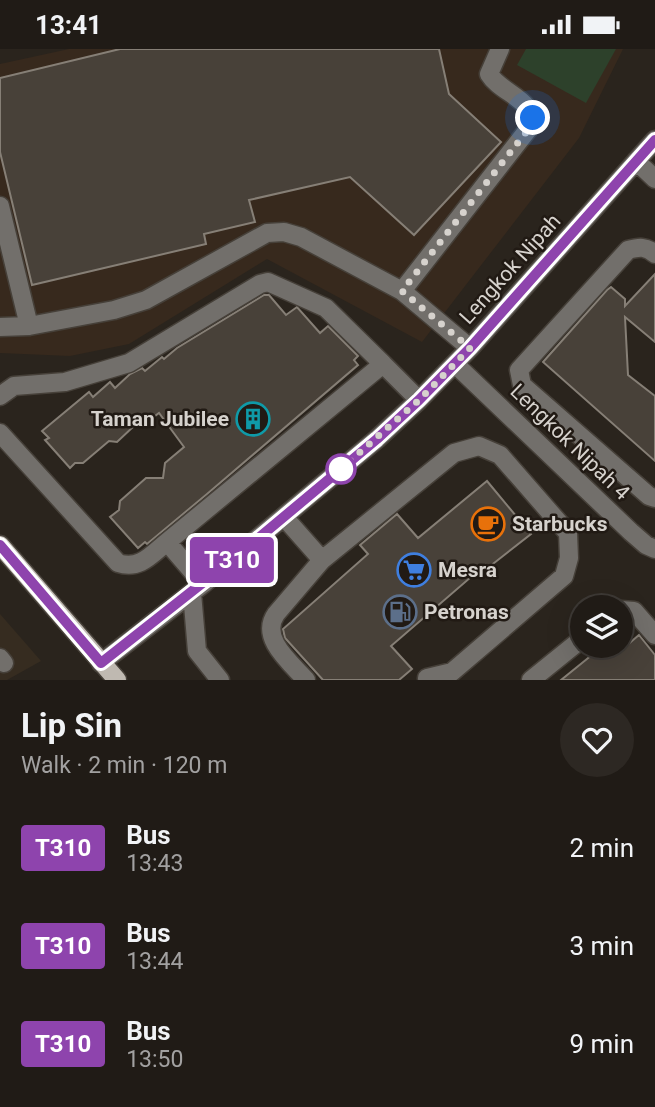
<!DOCTYPE html>
<html lang="en">
<head>
<meta charset="utf-8">
<style>
	body { margin:0; font-family:Roboto,sans-serif; background:#2d2823; color:#f1f3f6; height:100vh; display:flex; flex-direction:column; font-size:26px; white-space:nowrap }
	* { box-sizing:border-box; margin:0 }
	p { font-size:23px; color:#a2a1a1 }
	.icon { flex:none; width:38px; height:38px; fill:none; stroke:currentColor; stroke-width:2; stroke-linecap:round; stroke-linejoin:round }
	.map { position:relative; height:631px; overflow:hidden }
	.drawer { display:flex; flex-direction:column; background:#201b16; flex:1 }
	.drawer>* { flex:none }
	.badge { padding:0 14px; border-radius:5px; font-size:24px; line-height:46px }
	.buttons { position:absolute; left:570px; top:546px; display:grid; gap:14px }
	.buttons a { display:grid; place-items:center; width:63px; height:63px; border-radius:50%; background:#201b16; box-shadow:0 7px 28px #0002,0 0 0 2px #3d3935; font-size:35px }
	.you { position:absolute; width:35px; height:35px; margin:-18px; border:5px solid #fff; border-radius:50%; background:#1a73e8; box-shadow:0 0 0 10px #1a73e833 }
	.map>.badge { position:absolute; translate:-50% -50%; box-shadow:0 0 0 4px #fff }
	.round { display:grid; place-items:center; flex:none; width:74px; height:74px; border-radius:37px; background:#2d2823 }
	.headline { display:flex; align-items:center; justify-content:space-between; height:119px; padding:0 21px }
	h1 { font-size:33px; font-weight:700; line-height:52px }
	ul { padding:0; list-style:none }
	li { display:flex; align-items:center; gap:21px; height:98px; padding:0 21px }
	li div { flex:1 }
	li b { display:block; font-size:26px }
	li em { font-style:normal }
	li .badge { min-width:77px; font-weight:700; text-align:center }
	.status { display:flex; justify-content:space-between; align-items:center; height:49px; padding:0 35px; background:#201b16; direction:ltr }
	.status svg { height:19px; fill:currentColor }
	.map>svg:first-child { display:block }
</style>
</head>
<body>
<div class="status"><b>13:41</b><svg viewBox="0 0 49 12"><path d="M0 12V9h3v3zM5 12V6h3v6zM10 12V3h3v9zM15 12V0h3v12zM26 1h20v11H26zM47 4h2v5h-2z"/></svg></div>
<div class="map">
<svg width="655" height="631" viewBox="0 0 655 631">
	<rect width="100%" height="100%" fill="#2a241d"/>
	<path fill="#362c20" d="M0,565L41,612L7,631H0Z"/>
	<path fill="#37291d" d="M69,0H623L579,89L422,293L267,210L129,295L70,307L0,304V15Z"/>
	<path fill="#2d412b" d="M526,0H616L586,54L517,16Z"/>
	<path fill="#484139" stroke="#867f76" stroke-width="2" d="M120,0H439L449,45L501,93L414,186L350,128L249,151L255,173L204,185L206,195L32,236L0,103V29Z
		M655,225V293L625,268L628,326L655,347V412L543,313L607,241L611,238L625,250V257Z
		M264,246H269L286,266L297,258L320,284L328,277L358,307L354,311L358,316L207,445L147,495L145,493L138,499L110,468L119,461L120,452L146,429H163L165,414L184,398L159,364L142,377H134L117,393L109,392L83,414H75L70,419L45,391L49,389L42,382L89,343L93,348L110,333L115,339L130,325L142,319L145,322L162,308L164,310L177,299Z
		M487,432L531,485L489,518L486,515L391,597L412,620L399,631H323L285,589L283,580L368,505L360,496L397,465L418,489Z
		M639,586L655,606V631H561L603,597H626Z"/>
	<g fill="none" stroke-linecap="round" stroke-linejoin="round">
		<defs>
			<path id="minor" d="M636,112L655,130
				M0,157L29,277
				M655,205C646,197 639,198 628,201L519,321L522,336L649,447L655,449
				M402,242L530,78C538,51 501,45 489,25L500,0
				M0,278L29,277L114,261L146,251L267,184L284,183L301,188L402,242L470,299
				M455,315L631,483L646,496L655,500
				M0,347L14,337L65,333L129,314L260,235L268,233L326,259L383,315
				M0,384L118,514C140,521 151,506 167,493
				M284,468L322,511
				M203,535L167,493L383,315L419,351
				M192,544L197,602L220,631
				M621,561L634,562L655,586
				M0,609L4,614
				M101,614L203,535L377,390L419,351L470,299L655,91
				M306,631C291,614 259,589 276,565L322,511L454,404L479,397L500,406L568,484L569,509L564,527L452,623L427,629
				M531,631L583,589"/>
			<path id="major" d="M0,496L117,631"/>
		</defs>
		<use href="#minor" stroke="#464039" stroke-width="21"/>
		<use href="#major" stroke="#464039" stroke-width="21"/>
		<use href="#minor" stroke="#726f6b" stroke-width="18"/>
		<use href="#major" stroke="#bfb9b1" stroke-width="18"/>
	</g>
	<g fill="none" stroke-linecap="round" stroke-linejoin="round">
		<defs>
			<path id="line" d="M0,496L101,614L243,502L377,390L419,351L470,299L655,91"/>
		</defs>
		<use href="#line" stroke="#fff" stroke-width="16"/>
		<use href="#line" stroke="#8e44ad" stroke-width="10"/>
		<path stroke="#d6d2cd" stroke-width="7" stroke-dasharray="0 12.6" d="M341,420L419,351L470,299L402,242L530,78L533,69"/>
	</g>
	<defs>
		<symbol id="building-ring" viewBox="-11 -11 22 22"><circle r="9.5" fill="#211a14" stroke="#0f9aa8" stroke-width="1.5"/><path d="M-4-6H4V6H1V3H-1V6H-4ZM-2.5-4.3h1.7v1.8h-1.7ZM.8-4.3h1.7v1.8H.8ZM-2.5-1h1.7V.8h-1.7ZM.8-1h1.7V.8H.8Z" fill="#0f9aa8"/></symbol>
		<symbol id="cafe-ring" viewBox="-11 -11 22 22"><circle r="9.5" fill="#211a14" stroke="#e8710a" stroke-width="1.5"/><path d="M-5.5-4.5H6V0H3Q3 3.5 0 3.5H-2.5Q-5.5 3.5-5.5 0ZM3-3.2v2h1.7v-2ZM-6 4.5H4V6H-6Z" fill="#e8710a"/></symbol>
		<symbol id="supermarket-ring" viewBox="-11 -11 22 22"><circle r="9.5" fill="#211a14" stroke="#3f7fe0" stroke-width="1.5"/><path d="M-6-5.5h2.5l.6 2H6L4.5 2H-2.5L-4.4-4H-6ZM-1.5 3.2a1.3 1.3 0 1 0 .1 0ZM3 3.2a1.3 1.3 0 1 0 .1 0Z" fill="#3f7fe0"/></symbol>
		<symbol id="fuel-ring" viewBox="-11 -11 22 22"><circle r="9.5" fill="#211a14" stroke="#5c6f8a" stroke-width="1.5"/><path d="M-5.5-6h7V0h2V4h1.3V-2.5L3-4.5l.8-.8L6-3V5H2.5V1h-1V6h-7ZM-4.2-4.7v3.2H.2V-4.7Z" fill="#5c6f8a"/></symbol>
	</defs>
	<g fill-rule="evenodd">
		<use href="#building-ring" x="234" y="351" width="38" height="38"/>
		<use href="#cafe-ring" x="469" y="456" width="38" height="38"/>
		<use href="#supermarket-ring" x="395" y="502" width="38" height="38"/>
		<use href="#fuel-ring" x="381" y="544" width="38" height="38"/>
	</g>
	<circle fill="#fff" stroke="#8e44ad" stroke-width="3.5" cx="341" cy="420" r="14"/>
	<g text-anchor="middle" dominant-baseline="central" stroke-width="5" stroke-linejoin="round" paint-order="stroke">
		<g font-size="21" fill="#d6d2cd" stroke="#211a14">
			<text transform="translate(510 220) rotate(-48)">Lengkok Nipah</text>
			<text transform="translate(570 393) rotate(44)">Lengkok Nipah 4</text>
		</g>
		<g font-size="21" font-weight="bold" fill="#d6d2cd" stroke="#211a14" text-anchor="start">
			<text x="229" y="370" text-anchor="end">Taman Jubilee</text>
			<text x="512" y="475">Starbucks</text>
			<text x="438" y="521">Mesra</text>
			<text x="424" y="563">Petronas</text>
		</g>
	</g>
</svg>
<div class="buttons">
<a><svg class="icon" aria-label="layers" viewBox="0 0 24 24"><path d="M12 4l9 5-9 5-9-5zM3 14l9 5 9-5"/></svg></a>
</div>
<div class="you" style="left:533px;top:69px"></div>
<b class="badge" style="left:232px;top:511px;background:#8e44ad;color:#fff">T310</b>
</div>
<section class="drawer">
<div class="headline"><div><h1>Lip Sin</h1><p>Walk · 2 min · 120 m</p></div><a class="round"><svg class="icon" aria-label="heart" viewBox="0 0 24 24"><path d="M12 20l-8-8c-3-5 5-10 8-4 3-6 11-1 8 4z"/></svg></a></div>
<ul>
<li><span class="badge" style="background:#8e44ad;color:#fff">T310</span><div><b>Bus</b><p>13:43</p></div><em>2 min</em></li>
<li><span class="badge" style="background:#8e44ad;color:#fff">T310</span><div><b>Bus</b><p>13:44</p></div><em>3 min</em></li>
<li><span class="badge" style="background:#8e44ad;color:#fff">T310</span><div><b>Bus</b><p>13:50</p></div><em>9 min</em></li>
</ul>
</section>
</body>
</html>
